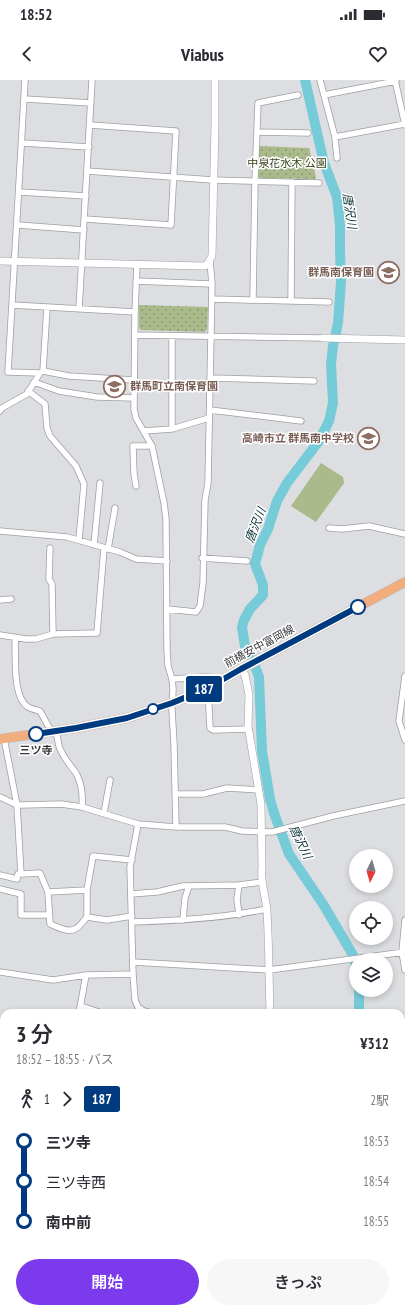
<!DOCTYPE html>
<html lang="ja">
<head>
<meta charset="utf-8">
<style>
	body { margin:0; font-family:"PT Sans Narrow","Noto Sans JP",sans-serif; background:#f7f7f7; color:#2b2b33; height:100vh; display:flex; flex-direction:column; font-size:15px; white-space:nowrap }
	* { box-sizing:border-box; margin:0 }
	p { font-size:13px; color:#7c7c81 }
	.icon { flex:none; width:22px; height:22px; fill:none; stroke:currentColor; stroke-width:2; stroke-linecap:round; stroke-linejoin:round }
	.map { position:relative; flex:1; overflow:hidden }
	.drawer { position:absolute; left:0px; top:929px; width:405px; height:304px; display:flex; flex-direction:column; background:#fff; border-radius:12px 12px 0 0; box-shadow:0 2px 6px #0003 }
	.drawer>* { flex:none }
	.badge { padding:0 8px; border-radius:3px; font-size:14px; line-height:26px }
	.needle { width:26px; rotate:185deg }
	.fabs { position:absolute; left:349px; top:769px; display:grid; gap:8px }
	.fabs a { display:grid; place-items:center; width:44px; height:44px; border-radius:50%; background:#fff; box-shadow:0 2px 6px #0003; font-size:20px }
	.map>.badge { position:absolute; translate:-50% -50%; box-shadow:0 0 0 2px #fff }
	.legs { display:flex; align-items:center; gap:6px; height:44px; padding:0 16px; font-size:13px }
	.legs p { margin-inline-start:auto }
	.headline { display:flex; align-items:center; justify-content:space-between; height:68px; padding:0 16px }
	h1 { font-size:22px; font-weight:600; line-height:30px }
	.action { display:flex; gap:8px; margin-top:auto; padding:8px 16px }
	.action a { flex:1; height:46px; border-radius:24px; background:#7c3aed; color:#fff; font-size:16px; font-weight:600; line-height:46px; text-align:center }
	.action a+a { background:#f7f7f7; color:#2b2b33 }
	ul { padding:0 16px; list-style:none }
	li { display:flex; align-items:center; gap:14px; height:40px; font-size:15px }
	li i { display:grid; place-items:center; width:6px; height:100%; margin:0 5px; background:currentColor }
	li i::after { content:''; width:10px; height:10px; margin:-5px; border:3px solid; border-radius:50%; background:#fff }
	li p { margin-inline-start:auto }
	li:first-child i { background:linear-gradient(#0000 50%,currentColor 0) }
	li:last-child i { background:linear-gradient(currentColor 50%,#0000 0) }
	.status { display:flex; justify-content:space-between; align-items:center; height:28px; padding:0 20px; background:#fff; direction:ltr }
	.status svg { height:11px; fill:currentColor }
	header { display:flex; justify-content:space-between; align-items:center; height:52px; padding:0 16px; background:#fff; font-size:18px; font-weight:600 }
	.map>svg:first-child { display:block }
</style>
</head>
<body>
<div class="status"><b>18:52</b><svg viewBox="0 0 49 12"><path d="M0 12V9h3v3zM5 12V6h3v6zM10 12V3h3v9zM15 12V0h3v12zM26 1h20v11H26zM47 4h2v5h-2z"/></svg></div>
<header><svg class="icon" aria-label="back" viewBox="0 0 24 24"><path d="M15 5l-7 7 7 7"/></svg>Viabus<svg class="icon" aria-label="heart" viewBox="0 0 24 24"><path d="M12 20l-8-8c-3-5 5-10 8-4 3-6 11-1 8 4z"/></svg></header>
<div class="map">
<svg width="405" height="1233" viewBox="0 0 405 1233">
	<defs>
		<pattern id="park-dots" width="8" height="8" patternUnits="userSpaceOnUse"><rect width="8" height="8" fill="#aaba8a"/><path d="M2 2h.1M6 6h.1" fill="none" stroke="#8b9872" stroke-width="1.8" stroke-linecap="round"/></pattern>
		<pattern id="water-ripples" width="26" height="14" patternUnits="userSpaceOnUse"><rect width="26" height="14" fill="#76cbd8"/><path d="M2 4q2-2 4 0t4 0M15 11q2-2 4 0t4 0" fill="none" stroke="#62a6b0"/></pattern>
	</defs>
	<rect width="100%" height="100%" fill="#dcdee1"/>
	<path fill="#aaba8a" d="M321,383L343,397L344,403L316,442L291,426Z"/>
	<path fill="url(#park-dots)" d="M259,66L309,68L316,97L315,99L260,98L258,96Z
		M139,225L208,227L207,249L205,252L141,250L139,248Z"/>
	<path fill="url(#water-ripples)" d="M185,1229H337L336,1233H290L268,1230L257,1233H185Z"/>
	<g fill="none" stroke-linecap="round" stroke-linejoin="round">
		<path stroke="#76cbd8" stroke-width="1.5" d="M0,1050L4,1053
			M72,1233V1229"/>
		<path stroke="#76cbd8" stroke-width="10" d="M305,0L324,83L337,117L340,146V171L341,202L338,243L333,266L331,284L333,323L329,341L319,361L287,403L277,421L268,449L260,465L255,484L263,505V515L250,529L244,540L242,547L245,567L251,576L259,597L262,671L270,719L274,733L289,774L323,824L353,875L356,886
			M359,933V910
			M387,1229L390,1233"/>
		<defs>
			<path id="minor" d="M25,0L8,292L40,293
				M320,0L335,57L337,78
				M395,0L405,45
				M324,15L396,1
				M25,19L91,23
				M257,52L308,53
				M335,57L405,44
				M22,63L89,67
				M87,91L213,100L319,103
				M20,112L86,116
				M85,139L171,145L176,51L90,45
				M18,145L84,150
				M137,184L135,232L134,329L136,338L152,366L164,423L166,439L167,570L168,586L172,599L173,609L172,630L174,664L176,747
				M136,201L212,204
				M212,219L329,222
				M253,219L255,101L258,23L298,15
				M291,220L292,102
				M12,225L135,232
				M79,229L92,0
				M135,255L323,258
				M43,291L69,296L134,300
				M211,298L314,301
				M34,302L59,311L97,317L134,318
				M28,311L45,324L47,348L50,356L76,386L84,404L79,460
				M210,330L301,341
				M0,331L2,328L27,314L40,293L43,291L47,228
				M172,349V256
				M144,351L172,349L209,338
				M136,406L134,394L133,366H152
				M329,448L342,449L369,446L405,454
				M0,451L67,457L120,472L136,479L167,481
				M94,465L100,403
				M50,468L49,499L52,504L53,554
				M108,469L115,428
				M202,478L247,481
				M0,520L11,519
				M167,529L196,532L200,526L203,503L205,420L208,403L212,204L210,181
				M0,555L26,559H36L53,554L97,553L104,468
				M15,558C16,575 12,617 28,627C31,629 37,630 40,631L51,651
				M405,596L399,641L405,660
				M172,599L204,597L224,598
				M208,608L210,648L213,650L249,649
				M56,651C57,656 58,661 59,666C62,676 70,685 76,693C82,704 83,715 82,727
				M4,658L17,725L21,794
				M175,714H203L227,708L259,710
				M0,717L17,725H22L61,724L82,727L138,744L176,747H225L242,751L272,752L333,736L405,721
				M104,733L110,700
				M138,744L130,787L133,894L135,920L138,927L144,931L152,933
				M0,795L17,799L18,794H21L40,793L48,812L50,844C57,847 68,853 75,849C80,847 83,841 87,837L107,840L132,836
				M0,809L21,814V835H49
				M48,812L87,810
				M131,814L157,812L183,806L239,805L262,802
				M239,835L237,819L239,805
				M87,837V810L93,776L132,780
				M183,840L185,818L189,806
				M405,840L402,872L405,890
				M132,842C177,841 222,838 267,829
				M133,882L269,890L405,872
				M0,892L53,900L86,895L133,894
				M81,926L102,933
				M79,933L86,895
				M0,959L4,961
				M401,1050L405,1049
				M0,1072H4
				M0,1095V1111
				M0,1122L4,1125
				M0,1184L4,1182
				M401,1193L405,1192
				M0,1210L4,1209
				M0,1227H4
				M30,1229V1233
				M50,1229L51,1233
				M107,1229L108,1233"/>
			<path id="tertiary" d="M0,181L203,186L207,185L212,176L215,45V0
				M323,258L405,260
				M241,589L245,595L249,615L248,646L261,724L262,788C260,802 266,817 267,831C269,865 269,899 270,933
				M348,1229V1233"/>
			<path id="primary" d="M0,659L76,648L127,638L172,623L208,608L241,589L405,502"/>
		</defs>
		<use href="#minor" stroke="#9d9fa2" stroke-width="7"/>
		<use href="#tertiary" stroke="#9d9fa2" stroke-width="8"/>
		<use href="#primary" stroke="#bbbcbc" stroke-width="10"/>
		<use href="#minor" stroke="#fff" stroke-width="5.5"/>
		<use href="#tertiary" stroke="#fff" stroke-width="7"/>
		<use href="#primary" stroke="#f2ad7e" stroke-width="9"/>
	</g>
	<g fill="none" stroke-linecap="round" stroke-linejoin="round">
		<defs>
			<path id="line-1" d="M36,654L76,648L127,638L172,623L208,608L241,589L358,527"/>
		</defs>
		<use href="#line-1" stroke="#fff" stroke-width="9"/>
		<use href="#line-1" stroke="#003b80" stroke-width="6"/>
	</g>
	<defs>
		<symbol id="school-ring" viewBox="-11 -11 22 22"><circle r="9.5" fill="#fff" stroke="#8d6e63" stroke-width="1.5"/><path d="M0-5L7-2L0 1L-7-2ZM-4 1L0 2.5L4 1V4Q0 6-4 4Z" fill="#8d6e63"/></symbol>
	</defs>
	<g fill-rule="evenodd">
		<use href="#school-ring" x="376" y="180" width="25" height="25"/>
		<use href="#school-ring" x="102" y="294" width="25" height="25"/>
		<use href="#school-ring" x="356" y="346" width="25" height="25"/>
	</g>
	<g fill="#fff" stroke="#003b80" stroke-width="2">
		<circle cx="358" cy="527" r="7"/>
		<circle cx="153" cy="629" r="5"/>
		<circle cx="36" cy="654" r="7"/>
	</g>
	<g text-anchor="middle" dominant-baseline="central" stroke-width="3" stroke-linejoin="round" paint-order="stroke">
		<g font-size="11" fill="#374417" stroke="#fff">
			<text x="287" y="83">中泉花水木 公園</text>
		</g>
		<g font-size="11" font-weight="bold" fill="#785e54" stroke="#fff" text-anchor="end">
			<text x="374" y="192">群馬南保育園</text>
			<text x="130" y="306" text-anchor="start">群馬町立南保育園</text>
			<text x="354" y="358">高崎市立 群馬南中学校</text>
		</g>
		<g font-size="11" fill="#38393a" stroke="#fff">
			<text transform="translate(259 566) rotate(-28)">前橋安中富岡線</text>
		</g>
		<g font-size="11" font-weight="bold" fill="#38393a" stroke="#fff">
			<text x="36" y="670">三ツ寺</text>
		</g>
		<g font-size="12" font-style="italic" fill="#083439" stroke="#fff">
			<text transform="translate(350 131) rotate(82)">唐沢川</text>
			<text transform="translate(255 445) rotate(-68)">唐沢川</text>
			<text transform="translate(301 762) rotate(64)">唐沢川</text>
		</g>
	</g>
</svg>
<div class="fabs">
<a><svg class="needle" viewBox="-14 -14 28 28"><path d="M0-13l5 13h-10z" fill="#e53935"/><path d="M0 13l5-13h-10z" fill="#7c7c81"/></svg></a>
<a><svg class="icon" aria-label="locate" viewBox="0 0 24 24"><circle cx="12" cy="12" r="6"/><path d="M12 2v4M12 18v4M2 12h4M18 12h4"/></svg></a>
<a><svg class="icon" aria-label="layers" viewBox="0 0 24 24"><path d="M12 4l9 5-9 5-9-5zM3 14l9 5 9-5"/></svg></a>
</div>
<b class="badge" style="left:204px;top:609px;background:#003b80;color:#fff">187</b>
<section class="drawer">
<div class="headline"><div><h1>3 分</h1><p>18:52 – 18:55 · バス</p></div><b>¥312</b></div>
<div class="legs"><svg class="icon" aria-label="walk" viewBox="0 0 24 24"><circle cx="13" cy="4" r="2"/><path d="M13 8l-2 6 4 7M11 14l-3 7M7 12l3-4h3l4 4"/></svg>1<svg class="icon" aria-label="forward" viewBox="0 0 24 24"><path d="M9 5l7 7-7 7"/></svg><b class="badge" style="background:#003b80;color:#fff">187</b><p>2駅</p></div>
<ul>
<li><i style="color:#003b80"></i><b>三ツ寺</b><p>18:53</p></li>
<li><i style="color:#003b80"></i><span>三ツ寺西</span><p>18:54</p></li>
<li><i style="color:#003b80"></i><b>南中前</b><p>18:55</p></li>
</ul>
<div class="action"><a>開始</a><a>きっぷ</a></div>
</section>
</div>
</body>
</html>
